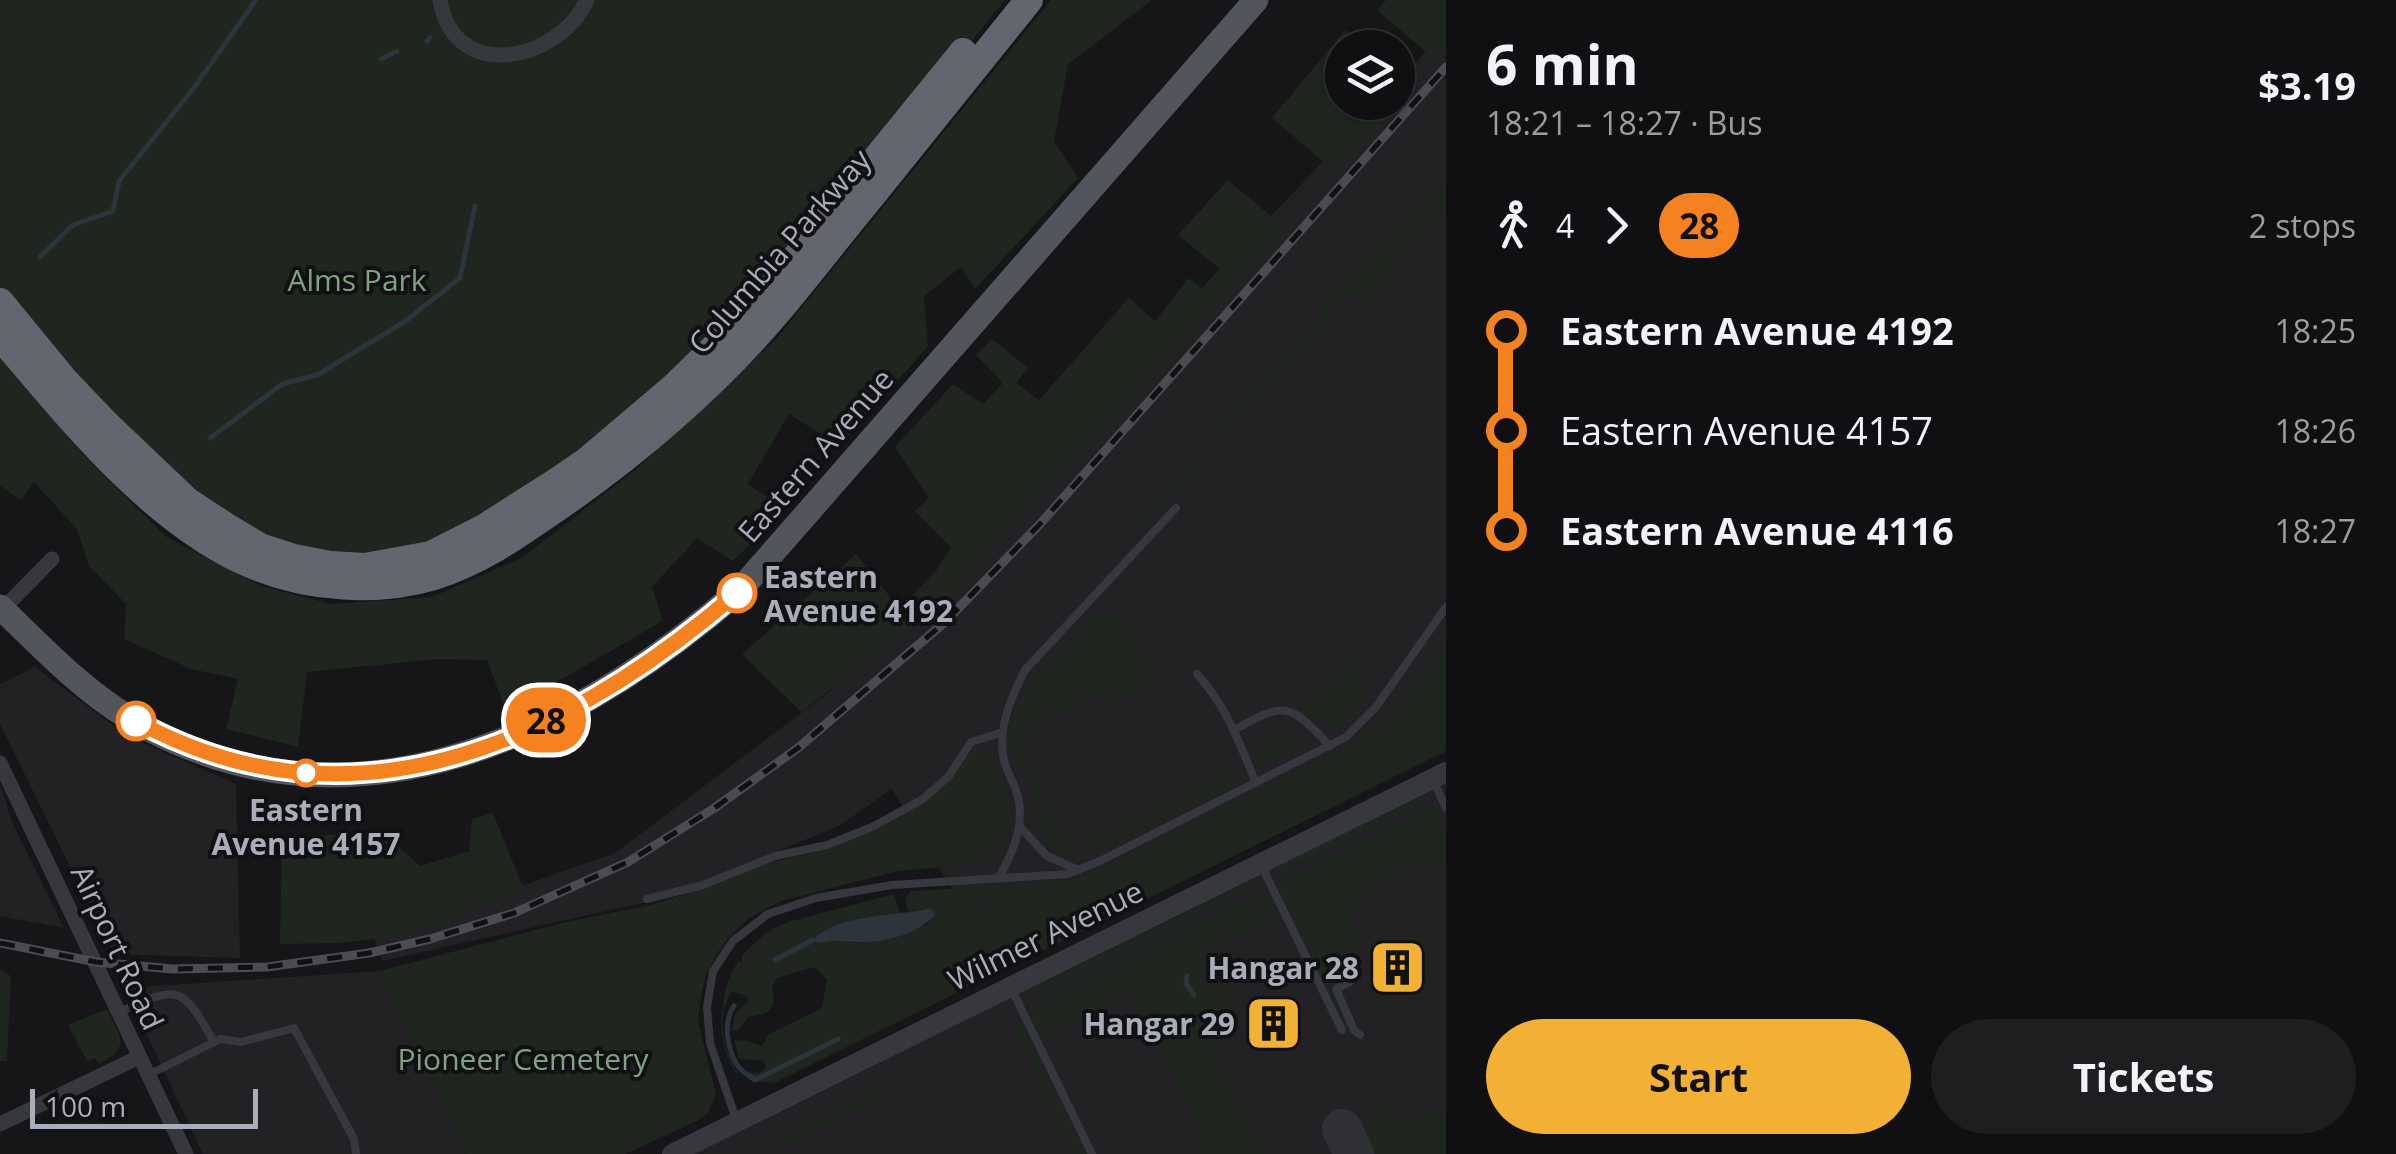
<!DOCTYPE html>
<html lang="en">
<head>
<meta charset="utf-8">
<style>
	body { margin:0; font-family:"Open Sans",sans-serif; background:#1e1e20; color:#f1f3f6; height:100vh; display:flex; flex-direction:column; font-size:38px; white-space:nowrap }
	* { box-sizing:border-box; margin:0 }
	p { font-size:32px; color:#9c9d9f }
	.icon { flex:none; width:55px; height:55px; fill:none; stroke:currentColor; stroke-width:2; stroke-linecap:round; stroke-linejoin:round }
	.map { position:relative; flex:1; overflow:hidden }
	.drawer { display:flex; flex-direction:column; background:#101012; width:950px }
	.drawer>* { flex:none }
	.badge { padding:0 20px; border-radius:32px; font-size:35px; line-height:65px }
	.tools { position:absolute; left:1325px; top:30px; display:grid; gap:20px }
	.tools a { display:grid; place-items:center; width:90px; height:90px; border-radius:50%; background:#101012; box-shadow:0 2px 8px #0004,0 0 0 2px #303032; font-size:50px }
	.scale { position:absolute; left:30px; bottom:25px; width:228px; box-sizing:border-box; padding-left:10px; border:5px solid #a8adb8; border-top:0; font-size:28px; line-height:35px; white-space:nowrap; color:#a8adb8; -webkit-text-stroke:8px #111113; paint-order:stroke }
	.map>.badge { position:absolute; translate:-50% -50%; box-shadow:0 0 0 5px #fff }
	.legs { display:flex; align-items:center; gap:15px; height:110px; padding:0 40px; font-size:32px }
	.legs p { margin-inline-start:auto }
	.headline { display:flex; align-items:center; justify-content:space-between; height:170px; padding:0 40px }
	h1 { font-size:55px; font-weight:700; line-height:75px }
	.action { display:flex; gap:20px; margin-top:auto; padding:20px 40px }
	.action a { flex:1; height:115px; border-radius:60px; background:#f2b134; color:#111; font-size:40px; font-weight:700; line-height:115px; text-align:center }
	.action a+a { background:#1e1e20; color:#f1f3f6 }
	ul { padding:0 40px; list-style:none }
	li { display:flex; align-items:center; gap:35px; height:100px; font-size:38px }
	li i { display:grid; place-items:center; width:15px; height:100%; margin:0 12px; background:currentColor }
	li i::after { content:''; width:25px; height:25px; margin:-12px; border:8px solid; border-radius:50%; background:#101012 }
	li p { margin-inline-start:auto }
	li:first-child i { background:linear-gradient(#0000 50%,currentColor 0) }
	li:last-child i { background:linear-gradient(currentColor 50%,#0000 0) }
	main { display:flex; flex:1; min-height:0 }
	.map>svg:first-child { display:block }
</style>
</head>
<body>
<main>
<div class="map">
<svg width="1446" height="1154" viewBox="0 0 1446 1154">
	<rect width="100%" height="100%" fill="#161618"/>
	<path fill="#222225" d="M1446,30V751L1001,971L892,789L839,826L661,899L382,961L374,938L615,853L833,689L830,683L1378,103L1398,102V81Z
		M35,667L127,736L236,784L240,958L113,954L0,724V684Z
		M1446,783V1154H694L1278,866Z
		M0,784L12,822L64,928L0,916Z
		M380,971L466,1154H203L125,988Z"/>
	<path fill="#1e261f" d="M0,0H1005L754,309L484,528L357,566L224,526L0,302Z
		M1051,0H1152L1068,64L1054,141L1078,178L975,289L961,267L924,296L928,346L840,446L789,414L748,484L785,510L733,561L697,538L652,587L663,621L506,711L487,660L437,659L307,672L298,747L226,729L238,679L191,669L124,639L126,604L89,566L77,529L34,482L21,500L0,486V358L83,454L165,536L261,586L331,604L432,597L523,557L634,471L776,339Z
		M1386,0H1446V54L1439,63L1377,10Z
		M1345,30L1368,47L1342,48V102H1398V72L1417,87L1338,174L1272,118Z
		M1446,178V223L1439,219L1413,238L1387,265L1397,273L1367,306L1350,291L1074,602L1159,496L1312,325L1335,283L1341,284Z
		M1228,180L1288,230L1181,348L928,616L801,712L742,654L856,554L895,603L921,595L951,547L915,511L929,498L895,447L953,384L983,404L1003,383L976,355L992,339L1028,368L1016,383L1039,400L1129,298L1155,321L1189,278L1202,288L1220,269L1178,235Z
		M1101,613C1120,613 1128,623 1141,635L1137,641L1157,680L1109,702L1104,693L1025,731L1030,743L1021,748L1064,836L1076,833L1070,836L1069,842L1066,845L1067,849C1073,852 1082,851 1087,846L1084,840L1226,770L1222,759L1232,760L1236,770L1233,783C1203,797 1173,812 1143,827C1123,837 1097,855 1073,854C1037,853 1040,816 1031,791C1020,759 999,741 1016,704C1031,676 1063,647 1085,622L1092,616Z
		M1446,637V751L774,1083L759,1081L743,1072C750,1071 759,1076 766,1068L765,1062L763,1060L739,1059L734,1040L747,1041L762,1046L769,1034L822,1008L827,979L814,967L777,978L772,987L774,1003L767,1013L749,1017L738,1030L731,1031L736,1012L748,1002L747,996L732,992C715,1015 723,1050 738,1073L737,1074C716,1045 720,1012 728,980L731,979V974L738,961L742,962V955L767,932L771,933L772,929L788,922L894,894L900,914L865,918L819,943C837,939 853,944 870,942C890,941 910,931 928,924L931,908L908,912L905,898L911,891L980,887L985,919L990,925L995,922L986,886L1023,884L1026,890V884L1072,879L1096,872L1126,859L1271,787L1274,792L1276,790L1274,786L1339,752L1383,720L1412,688L1436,653L1440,654L1438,651Z
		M1347,660C1356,667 1363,676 1365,687C1367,706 1350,730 1330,725C1319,722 1310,713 1301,707L1303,704L1307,703L1322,687L1330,684Z
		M1280,727L1285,729C1289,737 1287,745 1296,750L1272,762H1260L1250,749L1260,745L1267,732Z
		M976,752L990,753L1010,806L1011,827L1004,844L991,856L975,864L898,871L781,901L749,918L730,936L716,955L706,975L700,1001L698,1022L716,1094L708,1113L699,1120L625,1154H466L380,971L562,923L650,905L715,885L760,865L827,849L874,830L926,801L952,778L965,755Z
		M1419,796L1426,800L1277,874L1278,866Z
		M1435,806L1446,825V865L1442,863L1438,855L1353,898L1358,909L1350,914L1362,939L1360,940L1361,944L1350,950L1354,959H1343L1337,961L1334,974L1338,981L1329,986L1356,1038L1352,1040L1276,884Z
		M493,813L525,892L405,935L342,943L280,944L282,835H386L420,866L469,851L472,819Z
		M1249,881L1255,885L1028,997L1029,989Z
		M1264,890L1277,912L1273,915L1275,919L1204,955L1208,964L1205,967L1211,980L1215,978L1220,988L1226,986L1228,992L1231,991L1240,1010C1218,1019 1206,1020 1219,1045L1212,1050L1264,1154H1204V1140L1131,993L1048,1034L1051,1042L1045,1044L1027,1007Z
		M0,969L11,976L7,1061H0Z
		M107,1009C120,1037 132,1047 99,1064L95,1058L87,1061L68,1025Z
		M1020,1020L1086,1154H1073L1029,1068L1033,1065L1012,1024Z
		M879,1087L885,1102L877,1099L789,1143H782L778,1137Z
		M1391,1104L1402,1125L1446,1104V1154H1373L1360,1127L1364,1118Z"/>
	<path fill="#2c353c" d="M931,908L935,914C923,931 890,941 869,942C852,943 836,939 819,943L813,940C837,913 897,917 931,908Z"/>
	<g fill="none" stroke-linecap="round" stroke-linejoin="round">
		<path stroke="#2c353c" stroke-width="5" d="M427,41L430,38
			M381,59L397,51
			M40,257L73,225L113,211L119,181L193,89L256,0
			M210,438L282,384L317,375L404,322L460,278L475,206
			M775,960L813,940
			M1187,976L1186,983L1194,995
			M734,1006C723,1021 727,1047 736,1063C740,1071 748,1075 755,1080L838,1039"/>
		<path stroke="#303135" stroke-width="40" d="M1342,1129L1354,1154"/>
		<path stroke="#37383d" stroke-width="8" d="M1197,674C1226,705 1240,744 1256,783
			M1234,730C1286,701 1289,703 1330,746
			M1434,782L1446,808
			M1020,827L1047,856L1078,870
			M1262,867L1342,1030
			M998,878C1013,854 1025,826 1018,797C1015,784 1007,773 1004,760C997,728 1011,698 1025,670L1176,508
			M647,899L703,885L775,856L827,845L872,827L923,799L949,776L971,742L1003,732
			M1350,982L1336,989L1354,1030L1360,1035
			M1012,990L1092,1154
			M119,1012C178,986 181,983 214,1042
			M150,1074L220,1039L241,1042L294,1028L354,1139L356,1154
			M737,1122L710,1043L707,1007L713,971L733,941L768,914L816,898L892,885L1068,874L1102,860L1346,737L1376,707L1446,607"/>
		<path stroke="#37383d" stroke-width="15" d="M440,0C454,84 558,62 587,0
			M2,610L52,559
			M0,763L186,1154
			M0,1124L139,1057"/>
		<path stroke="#37383d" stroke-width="20" d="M672,1154L1446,772"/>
		<path stroke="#53555c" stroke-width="25" d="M0,607C40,645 79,687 126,716C343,847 568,739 740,590L1256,0"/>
		<path stroke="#63666e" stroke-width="28" d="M0,302L64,380L106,424L187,501L225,526L260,547L294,558L330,565L365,567L431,555L484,528L553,484L587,461L673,388L754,309L963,52
			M0,336C69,417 155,526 255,566C310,588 377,593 434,576C480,562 519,534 558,507C634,455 713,387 773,317C807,277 839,235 873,194C925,129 977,65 1029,0"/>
		<defs>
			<path id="rail" d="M0,943L96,962L173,969L267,967L369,953L430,939L514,913L628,862L713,809L798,748L945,622L1040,524L1446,67"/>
		</defs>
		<use href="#rail" stroke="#4a4c52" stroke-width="9"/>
		<use href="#rail" stroke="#111113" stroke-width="5" stroke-dasharray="15" stroke-linecap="butt"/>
	</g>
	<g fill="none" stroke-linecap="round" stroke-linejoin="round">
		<defs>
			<path id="line-1" d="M136,721C353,840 565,741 737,593"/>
		</defs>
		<use href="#line-1" stroke="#fff" stroke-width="22"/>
		<use href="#line-1" stroke="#f58220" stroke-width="15"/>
	</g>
	<defs>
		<symbol id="building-square" viewBox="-11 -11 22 22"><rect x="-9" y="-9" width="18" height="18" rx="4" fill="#f2b134" stroke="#111113"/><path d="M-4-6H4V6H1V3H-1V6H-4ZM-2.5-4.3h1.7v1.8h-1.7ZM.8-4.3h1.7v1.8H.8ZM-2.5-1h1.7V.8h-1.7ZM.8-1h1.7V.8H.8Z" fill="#111"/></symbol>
	</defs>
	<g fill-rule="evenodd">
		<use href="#building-square" x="1366" y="936" width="63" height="63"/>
		<use href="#building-square" x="1242" y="992" width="63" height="63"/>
	</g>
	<g fill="#fff" stroke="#f58220" stroke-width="5">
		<circle cx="737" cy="593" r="18"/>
		<circle cx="136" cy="721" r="18"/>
		<circle cx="306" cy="773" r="12"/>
	</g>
	<g text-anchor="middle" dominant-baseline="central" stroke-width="8" stroke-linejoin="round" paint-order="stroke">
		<g font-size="30" fill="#a8adb8" stroke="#111113">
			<text transform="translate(779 251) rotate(-49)">Columbia Parkway</text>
			<text transform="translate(815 455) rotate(-49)">Eastern Avenue</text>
			<text transform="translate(1045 935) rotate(-26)">Wilmer Avenue</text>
			<text transform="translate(118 947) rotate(65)">Airport Road</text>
		</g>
		<g font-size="30" fill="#7fa381" stroke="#111113">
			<text x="357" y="279">Alms Park</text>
			<text x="523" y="1058">Pioneer Cemetery</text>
		</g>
		<g font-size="30" font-weight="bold" fill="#a8adb8" stroke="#111113" text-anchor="start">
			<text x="764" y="576">Eastern<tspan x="764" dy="34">Avenue 4192</tspan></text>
			<text x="306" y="809" text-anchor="middle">Eastern<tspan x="306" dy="34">Avenue 4157</tspan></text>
		</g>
		<g font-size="30" font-weight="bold" fill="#a8adb8" stroke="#111113" text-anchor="end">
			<text x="1359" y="967">Hangar 28</text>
			<text x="1235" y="1023">Hangar 29</text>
		</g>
	</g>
</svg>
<div class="tools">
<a><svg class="icon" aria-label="layers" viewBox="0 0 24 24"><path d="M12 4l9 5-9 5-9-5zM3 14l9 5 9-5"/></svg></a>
</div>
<div class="scale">100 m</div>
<b class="badge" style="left:546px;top:720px;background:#f58220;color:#111">28</b>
</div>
<section class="drawer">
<div class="headline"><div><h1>6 min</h1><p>18:21 – 18:27 · Bus</p></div><b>$3.19</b></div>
<div class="legs"><svg class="icon" aria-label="walk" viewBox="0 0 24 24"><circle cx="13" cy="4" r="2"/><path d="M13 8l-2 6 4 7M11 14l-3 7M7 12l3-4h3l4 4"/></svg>4<svg class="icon" aria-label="forward" viewBox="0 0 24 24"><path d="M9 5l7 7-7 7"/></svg><b class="badge" style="background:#f58220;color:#111">28</b><p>2 stops</p></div>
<ul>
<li><i style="color:#f58220"></i><b>Eastern Avenue 4192</b><p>18:25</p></li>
<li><i style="color:#f58220"></i><span>Eastern Avenue 4157</span><p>18:26</p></li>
<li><i style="color:#f58220"></i><b>Eastern Avenue 4116</b><p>18:27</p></li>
</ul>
<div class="action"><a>Start</a><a>Tickets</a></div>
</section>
</main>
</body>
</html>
